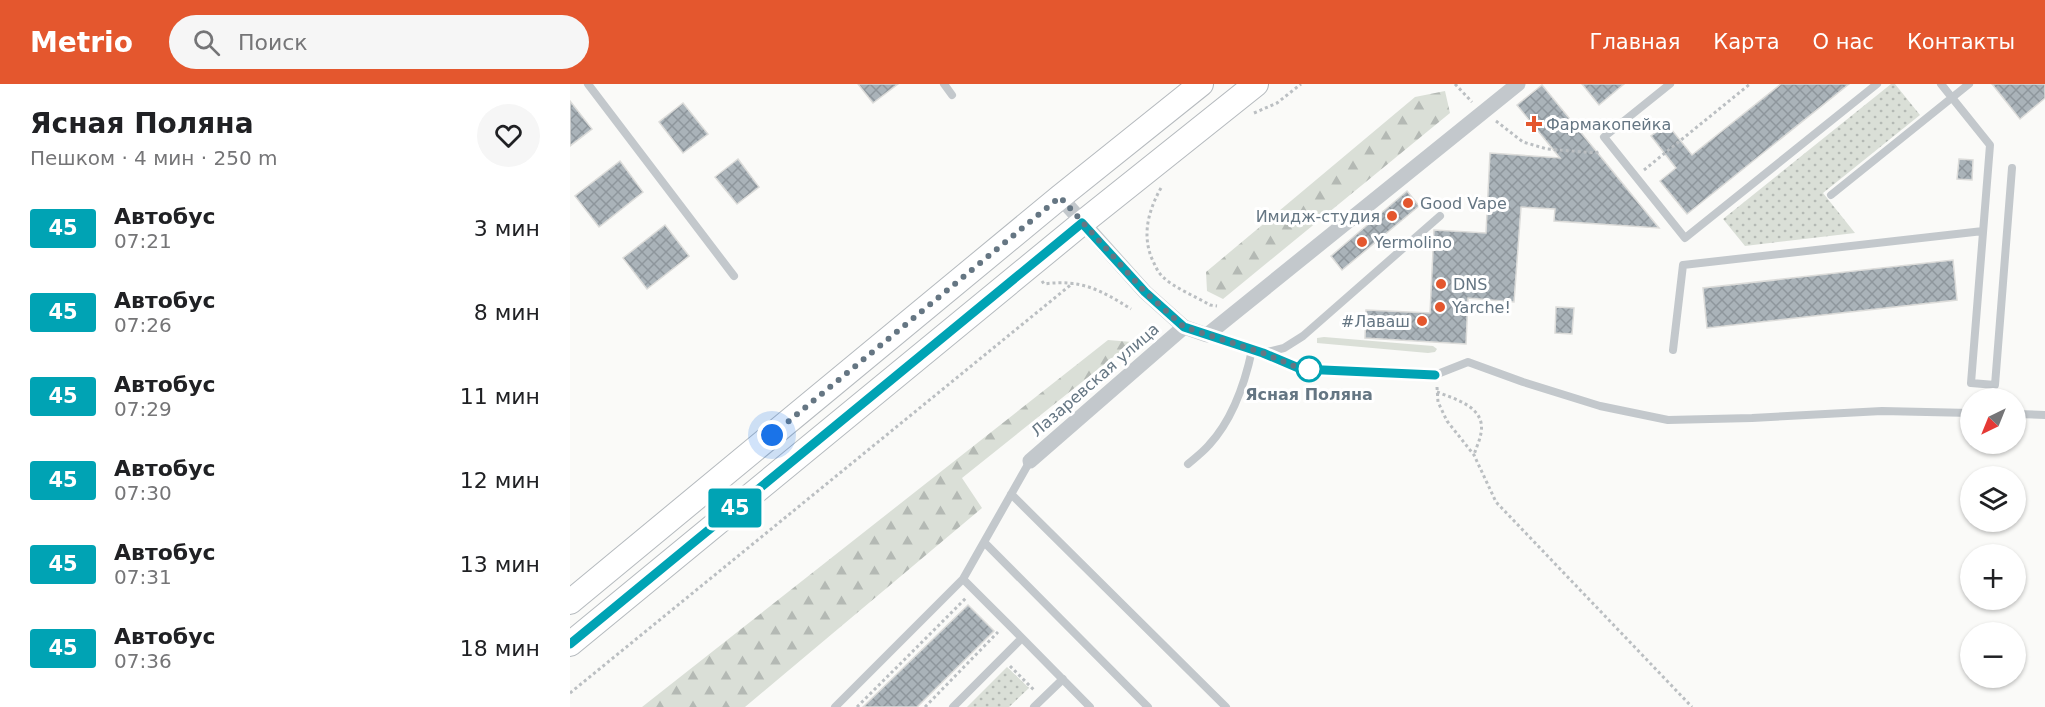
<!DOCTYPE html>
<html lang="ru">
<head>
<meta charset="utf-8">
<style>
	body { margin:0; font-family:"DejaVu Sans",sans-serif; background:#f6f6f6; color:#202124; height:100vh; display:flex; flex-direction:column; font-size:22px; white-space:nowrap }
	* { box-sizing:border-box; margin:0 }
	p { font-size:20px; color:#757577 }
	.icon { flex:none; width:33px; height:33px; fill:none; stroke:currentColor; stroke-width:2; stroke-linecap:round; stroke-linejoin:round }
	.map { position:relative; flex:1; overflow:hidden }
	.panel { display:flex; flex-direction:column; background:#fff; width:570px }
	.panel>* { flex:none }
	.badge { padding:0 12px; border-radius:4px; font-size:21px; line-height:39px }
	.needle { width:39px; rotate:223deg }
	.controls { position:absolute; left:1390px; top:304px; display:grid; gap:12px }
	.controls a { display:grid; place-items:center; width:66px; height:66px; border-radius:50%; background:#fff; box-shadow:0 2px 4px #0004; font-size:30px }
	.you { position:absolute; width:30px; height:30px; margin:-15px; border:4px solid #fff; border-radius:50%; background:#1a73e8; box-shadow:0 0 0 9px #1a73e833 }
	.map>.badge { position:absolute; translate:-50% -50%; box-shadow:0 0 0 3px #fff }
	.round { display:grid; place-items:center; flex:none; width:63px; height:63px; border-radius:32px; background:#f6f6f6 }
	.overview { display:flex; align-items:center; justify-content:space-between; height:102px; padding:0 30px }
	h1 { font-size:28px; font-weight:600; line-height:45px }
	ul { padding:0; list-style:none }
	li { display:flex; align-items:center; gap:18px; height:84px; padding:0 30px }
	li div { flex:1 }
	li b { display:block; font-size:22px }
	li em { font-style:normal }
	li .badge { min-width:66px; font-weight:700; text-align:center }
	header { display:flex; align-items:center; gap:36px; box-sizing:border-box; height:84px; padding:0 30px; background:#e4572e; color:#fff }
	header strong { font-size:28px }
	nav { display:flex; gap:33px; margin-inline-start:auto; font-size:21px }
	.search { width:420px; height:54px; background:#f6f6f6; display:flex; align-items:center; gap:15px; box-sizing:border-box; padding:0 21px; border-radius:33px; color:#757577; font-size:22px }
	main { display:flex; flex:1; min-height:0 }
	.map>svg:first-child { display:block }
</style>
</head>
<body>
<header>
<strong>Metrio</strong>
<div class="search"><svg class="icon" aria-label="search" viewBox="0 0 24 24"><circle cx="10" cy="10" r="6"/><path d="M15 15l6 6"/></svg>Поиск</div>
<nav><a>Главная</a><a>Карта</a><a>О нас</a><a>Контакты</a></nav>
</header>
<main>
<section class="panel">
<div class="overview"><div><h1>Ясная Поляна</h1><p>Пешком · 4 мин · 250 m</p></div><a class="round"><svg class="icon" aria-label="heart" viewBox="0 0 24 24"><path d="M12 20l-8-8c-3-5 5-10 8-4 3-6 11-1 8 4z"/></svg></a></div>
<ul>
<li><span class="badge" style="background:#00a3b4;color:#fff">45</span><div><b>Автобус</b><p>07:21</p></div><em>3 мин</em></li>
<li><span class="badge" style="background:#00a3b4;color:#fff">45</span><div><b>Автобус</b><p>07:26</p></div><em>8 мин</em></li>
<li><span class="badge" style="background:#00a3b4;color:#fff">45</span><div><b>Автобус</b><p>07:29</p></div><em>11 мин</em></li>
<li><span class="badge" style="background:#00a3b4;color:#fff">45</span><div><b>Автобус</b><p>07:30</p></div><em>12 мин</em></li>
<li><span class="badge" style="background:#00a3b4;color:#fff">45</span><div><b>Автобус</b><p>07:31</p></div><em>13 мин</em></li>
<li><span class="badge" style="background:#00a3b4;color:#fff">45</span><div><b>Автобус</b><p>07:36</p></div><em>18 мин</em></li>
</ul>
</section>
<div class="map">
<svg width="1475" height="623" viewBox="0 0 1475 623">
	<defs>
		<pattern id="forest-firs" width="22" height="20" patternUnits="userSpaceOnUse" patternTransform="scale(1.5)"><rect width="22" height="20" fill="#dadfd7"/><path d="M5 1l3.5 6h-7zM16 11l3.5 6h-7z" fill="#b4b9b4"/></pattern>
		<pattern id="park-dots" width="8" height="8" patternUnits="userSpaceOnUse" patternTransform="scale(1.5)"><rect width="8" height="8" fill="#dadfd7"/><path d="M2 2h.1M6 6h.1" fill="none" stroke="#b4b9b4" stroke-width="1.8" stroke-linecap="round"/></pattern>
		<pattern id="building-cross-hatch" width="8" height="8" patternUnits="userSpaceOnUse" patternTransform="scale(1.5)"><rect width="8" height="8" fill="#aab3b9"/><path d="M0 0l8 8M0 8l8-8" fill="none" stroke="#8e969c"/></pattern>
	</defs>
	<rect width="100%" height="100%" fill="#fafaf8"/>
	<path fill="#dadfd7" d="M754,253L863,262L867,265L865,268L858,269L747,259V254Z"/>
	<path fill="url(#forest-firs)" d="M875,7L880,29L653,215L637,207L636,188L845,13Z
		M538,256L562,258L392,394L412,424L175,623H72Z"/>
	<path fill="url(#park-dots)" d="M1321,0H1325L1350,31L1253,109L1285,149L1175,162L1153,135Z
		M437,583L459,604L439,623H397Z"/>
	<path fill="url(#building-cross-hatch)" stroke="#dcdcda" stroke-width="1.5" d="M288,0H328L303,19Z
		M1012,0H1054L1029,21Z
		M1211,0H1279L1117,130L1090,97L1106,84L1081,52L1097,40L1122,71Z
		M1422,0H1475V14L1450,35Z
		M972,1L1089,144L984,137L985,125L951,123L944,218L898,214L896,260L795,254L796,226L860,229L864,146L916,149L920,69L990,74L947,21Z
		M0,17L22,45L0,62Z
		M113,19L138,50L113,69L89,38Z
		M168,75L189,103L167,120L145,93Z
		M1389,75L1403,76L1402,96L1387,95Z
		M50,77L73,108L29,143L5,112Z
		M837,107L849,122L772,186L761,172Z
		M95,141L119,172L77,205L53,174Z
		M1383,176L1387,216L1137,244L1133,204Z
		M986,223L1004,224L1002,250L985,249Z
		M398,521L424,547L347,623H293Z"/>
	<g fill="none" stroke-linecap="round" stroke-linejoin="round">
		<defs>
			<path id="primary" d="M0,518L490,113L631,0
				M0,560L512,139L686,0"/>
		</defs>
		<use href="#primary" stroke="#b5babe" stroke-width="26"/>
		<path stroke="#bbbfc2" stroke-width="3" stroke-dasharray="3 3" stroke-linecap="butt" d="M885,0L902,18
			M684,29L707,19L731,0
			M926,37L953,58L977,65L1025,69L1031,67
			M1074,86L1180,0
			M591,104C578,127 572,151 582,175C585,181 587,187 592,192C604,204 625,212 640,221L647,222
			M472,197L474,200C511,195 531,206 561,225
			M867,303L868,318L877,337L904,371L926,418L1122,623
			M867,308C885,315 916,323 911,349C910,356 906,364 904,371
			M440,582L465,607
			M0,609L503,199
			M287,623L396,514
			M355,623L428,548"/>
		<path stroke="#c3c8cc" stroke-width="8" d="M18,0L164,192
			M374,0L382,11
			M1100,0L1034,53L1115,154L1307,0
			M1371,0L1420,61L1401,299L1425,301L1442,84
			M1261,111L1399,0
			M637,251L693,269L731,285L865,291L898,278L953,298L1030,322L1098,336L1182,334L1312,327L1401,329
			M1103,266L1113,181L1413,147
			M693,269L714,264L733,252L870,132
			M1446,330L1475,331
			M618,380C625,374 633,368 639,361C663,335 675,299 682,266
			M441,410L656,623
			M414,458L578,623
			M452,554L520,623
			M265,623L393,495
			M383,623L452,554L393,495L460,377
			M464,623L493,595"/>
		<path stroke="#c3c8cc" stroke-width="15" d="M490,113L575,208L614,243L637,251L948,0
			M460,377L614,243"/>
		<use href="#primary" stroke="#fff" stroke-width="24"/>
	</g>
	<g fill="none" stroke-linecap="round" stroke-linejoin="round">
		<defs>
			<path id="line" d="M0,560L512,139L575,208L614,243L693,269L731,285L865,291"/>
		</defs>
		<use href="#line" stroke="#fff" stroke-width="14"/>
		<use href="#line" stroke="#00a3b4" stroke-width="9"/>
		<path stroke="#657683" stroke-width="6" stroke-dasharray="0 10.8" d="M202,351L490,113L575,208L614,243L693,269L731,285H739"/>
	</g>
	<g fill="#e4572e" stroke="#fff" stroke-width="2">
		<path d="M961 31h6v6h6v6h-6v6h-6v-6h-6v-6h6z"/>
		<circle cx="838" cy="119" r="6"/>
		<circle cx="822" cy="132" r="6"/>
		<circle cx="792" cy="158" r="6"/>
		<circle cx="871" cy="200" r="6"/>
		<circle cx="870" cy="223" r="6"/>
		<circle cx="852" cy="237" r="6"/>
	</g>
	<circle fill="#fff" stroke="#00a3b4" stroke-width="3" cx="739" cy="285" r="12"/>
	<g text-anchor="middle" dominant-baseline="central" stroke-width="6" stroke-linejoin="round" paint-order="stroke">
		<g font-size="16" fill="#657683" stroke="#fff" text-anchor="start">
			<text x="976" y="40">Фармакопейка</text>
			<text x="850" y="119">Good Vape</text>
			<text x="810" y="132" text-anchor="end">Имидж-студия</text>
			<text x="804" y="158">Yermolino</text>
			<text x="883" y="200">DNS</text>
			<text x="882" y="223">Yarche!</text>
			<text x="840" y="237" text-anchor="end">#Лаваш</text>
		</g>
		<g font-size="16" fill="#657683" stroke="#fff">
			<text transform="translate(525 296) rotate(-41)">Лазаревская улица</text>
		</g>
		<g font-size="16" font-weight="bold" fill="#657683" stroke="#fff">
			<text x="739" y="310">Ясная Поляна</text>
		</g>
	</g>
</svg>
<div class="controls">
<a><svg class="needle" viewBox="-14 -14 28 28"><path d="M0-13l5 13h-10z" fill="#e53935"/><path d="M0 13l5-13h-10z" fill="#757577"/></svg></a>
<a><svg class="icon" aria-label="layers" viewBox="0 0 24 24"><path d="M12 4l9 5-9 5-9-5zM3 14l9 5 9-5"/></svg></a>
<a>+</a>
<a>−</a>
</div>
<div class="you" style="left:202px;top:351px"></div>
<b class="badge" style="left:165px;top:424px;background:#00a3b4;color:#fff">45</b>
</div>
</main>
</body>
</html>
